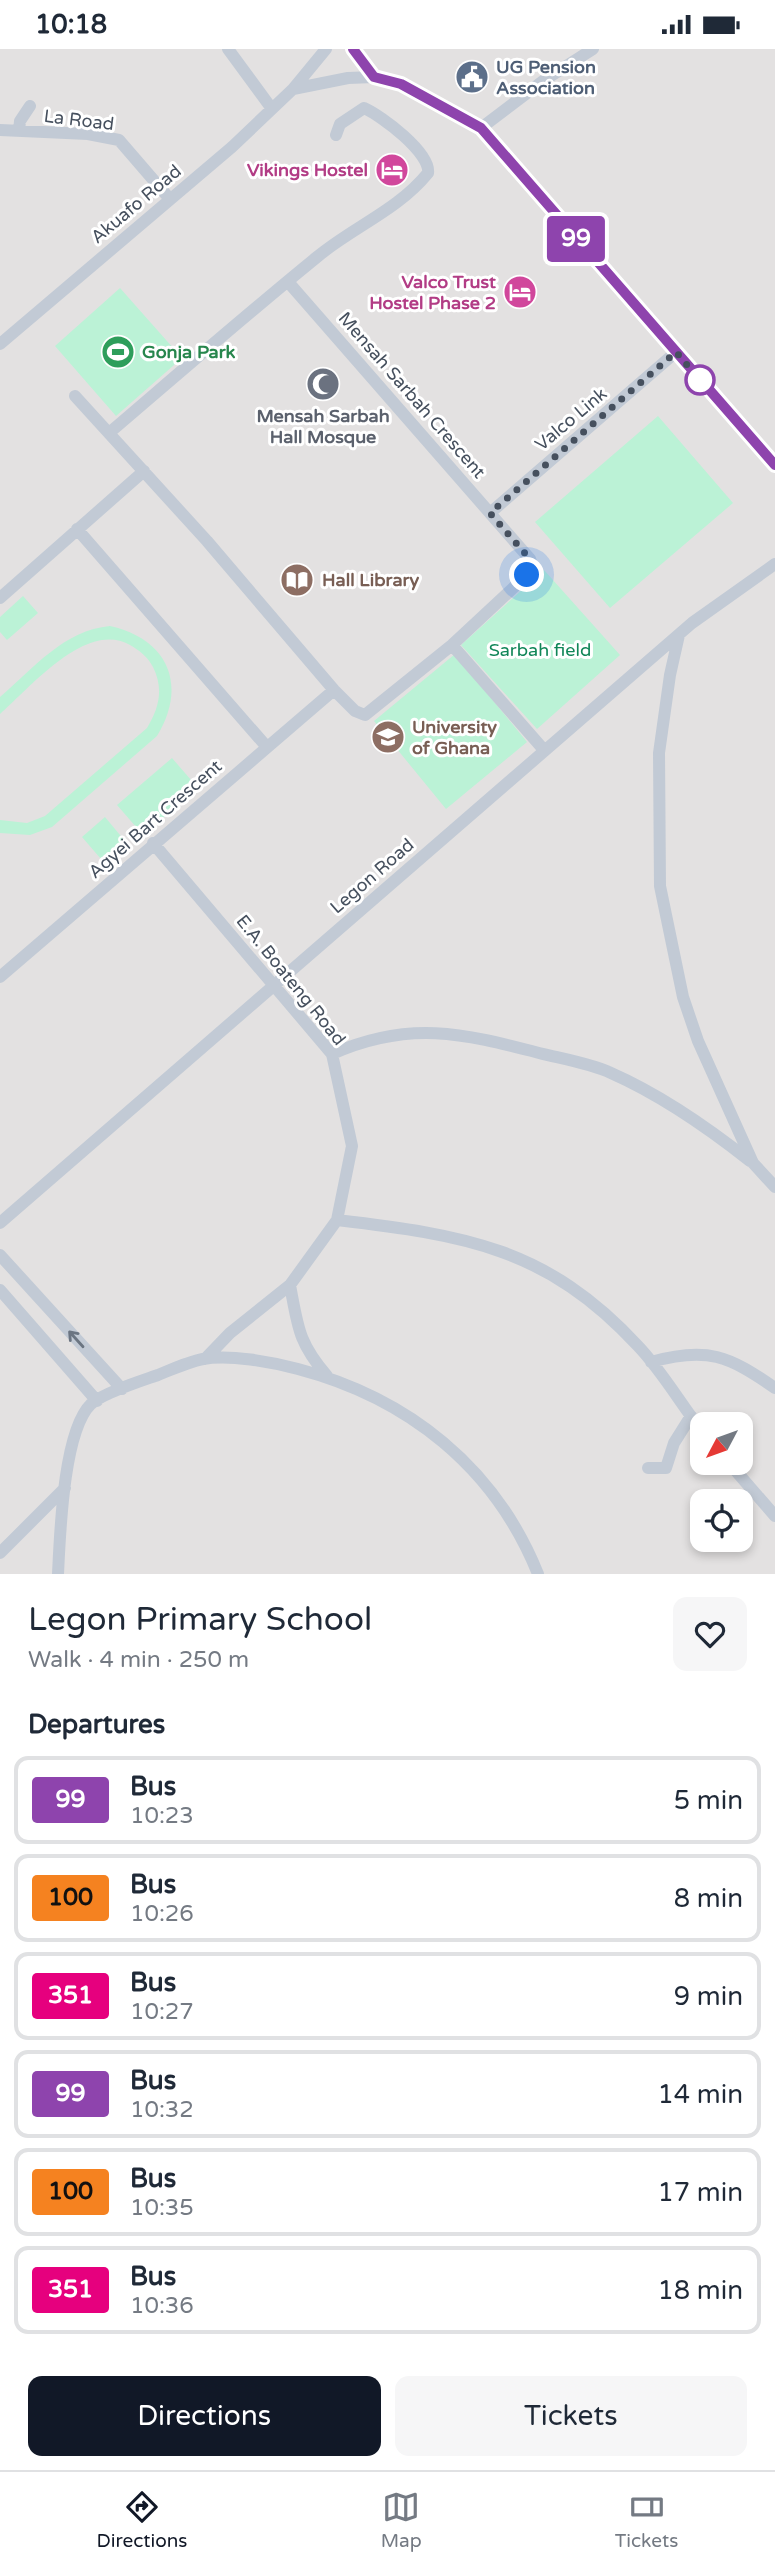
<!DOCTYPE html>
<html lang="en">
<head>
<meta charset="utf-8">
<style>
	body { margin:0; font-family:"Varela Round",sans-serif; background:#f6f6f7; color:#1f2937; height:100vh; display:flex; flex-direction:column; font-size:26px; white-space:nowrap }
	* { box-sizing:border-box; margin:0 }
	p { font-size:23px; color:#747a83 }
	.icon { flex:none; width:38px; height:38px; fill:none; stroke:currentColor; stroke-width:2; stroke-linecap:round; stroke-linejoin:round }
	.map { position:relative; height:1525px; overflow:hidden }
	.panel { display:flex; flex-direction:column; background:#fff; flex:1 }
	.panel>* { flex:none }
	.badge { padding:0 14px; border-radius:5px; font-size:24px; line-height:46px }
	.needle { width:46px; rotate:229deg }
	.controls { position:absolute; left:690px; top:1363px; display:grid; gap:14px }
	.controls a { display:grid; place-items:center; width:63px; height:63px; border-radius:14px; background:#fff; box-shadow:0 4px 10px #0003; font-size:35px }
	.you { position:absolute; width:35px; height:35px; margin:-18px; border:5px solid #fff; border-radius:50%; background:#1a73e8; box-shadow:0 0 0 10px #1a73e833 }
	.map>.badge { position:absolute; translate:-50% -50%; box-shadow:0 0 0 4px #fff }
	h2 { padding:0 28px; font-size:26px; line-height:63px }
	.round { display:grid; place-items:center; flex:none; width:74px; height:74px; border-radius:14px; background:#f6f6f7 }
	.headline { display:flex; align-items:center; justify-content:space-between; height:119px; padding:0 28px }
	h1 { font-size:33px; font-weight:600; line-height:52px }
	.primary-button { display:flex; gap:14px; margin-top:auto; padding:14px 28px }
	.primary-button a { flex:1; height:80px; border-radius:14px; background:#111827; color:#fff; font-size:28px; font-weight:600; line-height:80px; text-align:center }
	.primary-button a+a { background:#f6f6f7; color:#1f2937 }
	ul { padding:0; list-style:none }
	li { display:flex; align-items:center; gap:21px; height:88px; margin:0 14px 10px; padding:0 14px; border:4px solid #e0e1e3; border-radius:14px }
	li div { flex:1 }
	li b { display:block; font-size:26px }
	li em { font-style:normal }
	li .badge { min-width:77px; font-weight:700; text-align:center }
	.status { display:flex; justify-content:space-between; align-items:center; height:49px; padding:0 35px; background:#fff; direction:ltr }
	.status svg { height:19px; fill:currentColor }
	.menu { display:flex; justify-content:space-around; align-items:center; height:98px; border-top:2px solid #e0e1e3; background:#fff; font-size:19px; color:#747a83 }
	.menu a { display:grid; justify-items:center; gap:4px }
	.menu .selected { color:#111827 }
	.map>svg:first-child { display:block }
</style>
</head>
<body>
<div class="status"><b>10:18</b><svg viewBox="0 0 49 12"><path d="M0 12V9h3v3zM5 12V6h3v6zM10 12V3h3v9zM15 12V0h3v12zM26 1h20v11H26zM47 4h2v5h-2z"/></svg></div>
<div class="map">
<svg width="775" height="1525" viewBox="0 0 775 1525">
	<rect width="100%" height="100%" fill="#f2f0ef"/>
	<path fill="#e3e1e1" fill-rule="evenodd" d="M0,0H775V1525H0ZM702,1376H740V1414H702ZM702,1452H740V1491H702Z"/>
	<path fill="#bbf2d6" d="M120,239L182,309L116,367L55,297Z
		M658,367L733,454L610,559L535,473Z
		M544,521L620,606L537,680L461,596Z
		M23,547L38,564L7,591L0,583V568Z
		M110,577C168,590 188,636 157,687L52,778L30,786L0,784V771L27,774L45,767L147,679C159,659 164,640 153,618C148,608 139,601 130,596C86,571 31,638 0,665V648C34,619 64,581 110,577Z
		M455,605L527,693L446,760L374,672Z
		M172,709L198,739L143,786L117,756Z
		M105,768L130,798L107,817L82,788Z"/>
	<g fill="none" stroke-linecap="round" stroke-linejoin="round">
		<path stroke="#c2cad5" stroke-width="12" d="M228,0L272,60
			M353,0L374,28
			M293,40L348,29L374,28L401,35L481,79L775,416
			M481,79L543,32L593,0
			M0,81L88,85L119,91L169,149
			M19,82L20,72L30,57
			M0,295L232,98L293,40L326,0
			M75,347L207,492L334,641L355,662L365,666L452,596L527,526L532,516L530,510L289,234
			M109,384C178,325 247,265 317,208C353,178 398,161 428,124C431,104 382,67 364,59L340,75L336,86
			M490,464L676,303
			M77,480L266,697
			M0,549L144,422
			M679,586L670,626L659,704L660,837L683,948L698,992L753,1114L775,1138
			M452,596L544,701
			M153,794L332,1005L352,1097L337,1171L290,1236L230,1284L205,1310
			M0,928L334,641
			M332,1005C409,971 462,984 539,1004C563,1010 589,1014 611,1024C661,1046 707,1078 750,1112
			M337,1171C463,1186 547,1198 638,1297C662,1322 680,1354 702,1382
			M0,1174L692,574L775,515
			M0,1206L122,1340
			M290,1236C298,1278 298,1293 327,1327
			M0,1241L97,1352
			M651,1313C707,1297 729,1307 775,1339
			M729,1414L775,1467
			M648,1419H666L674,1394L691,1367
			M0,1504L65,1439
			M58,1525C60,1486 63,1382 91,1355C103,1344 141,1332 158,1326C173,1320 188,1313 203,1310C229,1305 272,1313 298,1320C408,1349 495,1418 538,1525"/>
	</g>
	<defs><path id="oneway-shaft" d="M-6 0H5M1.5-3L5.5 0L1.5 3" fill="none" stroke-width="1.6" stroke-linecap="round" stroke-linejoin="round" transform="scale(1.75)"/></defs>
	<use stroke="#6b7582" href="#oneway-shaft" transform="translate(76 1290) rotate(-132)"/>
	<g fill="none" stroke-linecap="round" stroke-linejoin="round">
		<defs>
			<path id="line" d="M353,0L374,28L401,35L481,79L775,416"/>
		</defs>
		<use href="#line" stroke="#fff" stroke-width="16"/>
		<use href="#line" stroke="#8e44ad" stroke-width="10"/>
		<path stroke="#46505e" stroke-width="7" stroke-dasharray="0 12.6" d="M527,526L531,516L530,510L490,464L676,303L700,331"/>
	</g>
	<defs>
		<symbol id="civic-disc" viewBox="-11 -11 22 22"><circle r="9.5" fill="#5c6f8a" stroke="#fff"/><path d="M-.6-6.5H3V-4.5H.6V-3L4-1V1h2V6H-6V1h2V-1L-.6-3ZM-1.2 2.5V6h2.4V2.5Z" fill="#fff"/></symbol>
		<symbol id="hotel-disc" viewBox="-11 -11 22 22"><circle r="9.5" fill="#d1479c" stroke="#fff"/><path d="M-6-4.5h1.5V1H6V5H4.5V3h-9V5H-6ZM-4 0a1.8 1.8 0 1 1 3.6 0ZM.5 0V-2.5h3Q6-2.5 6 0Z" fill="#fff"/></symbol>
		<symbol id="stadium-disc" viewBox="-11 -11 22 22"><circle r="9.5" fill="#2e9e5b" stroke="#fff"/><path d="M0-5a6.5 5 0 1 0 0 10a6.5 5 0 1 0 0-10ZM-3.5-1.8h7v3.6h-7Z" fill="#fff"/></symbol>
		<symbol id="mosque-disc" viewBox="-11 -11 22 22"><circle r="9.5" fill="#6b7280" stroke="#fff"/><path d="M3.5-4.9A6 6 0 1 0 3.5 4.9A5 5 0 1 1 3.5-4.9Z" fill="#fff"/></symbol>
		<symbol id="library-disc" viewBox="-11 -11 22 22"><circle r="9.5" fill="#8d6e63" stroke="#fff"/><path d="M-6-4Q-3-5.5-.7-3.5V5Q-3 3-6 4ZM6-4Q3-5.5 .7-3.5V5Q3 3 6 4Z" fill="#fff"/></symbol>
		<symbol id="university-disc" viewBox="-11 -11 22 22"><circle r="9.5" fill="#8d6e63" stroke="#fff"/><path d="M0-5L7-2L0 1L-7-2ZM-4 1L0 2.5L4 1V4Q0 6-4 4Z" fill="#fff"/></symbol>
	</defs>
	<g fill-rule="evenodd">
		<use href="#civic-disc" x="453" y="9" width="38" height="38"/>
		<use href="#hotel-disc" x="373" y="102" width="38" height="38"/>
		<use href="#hotel-disc" x="501" y="224" width="38" height="38"/>
		<use href="#stadium-disc" x="99" y="284" width="38" height="38"/>
		<use href="#mosque-disc" x="304" y="316" width="38" height="38"/>
		<use href="#library-disc" x="278" y="512" width="38" height="38"/>
		<use href="#university-disc" x="369" y="669" width="38" height="38"/>
	</g>
	<circle fill="#fff" stroke="#8e44ad" stroke-width="3.5" cx="700" cy="331" r="14"/>
	<g text-anchor="middle" dominant-baseline="central" stroke-width="6" stroke-linejoin="round" paint-order="stroke">
		<g font-size="18" font-weight="bold" fill="#4e5e75" stroke="#fff" text-anchor="start">
			<text x="496" y="18">UG Pension<tspan x="496" dy="21">Association</tspan></text>
		</g>
		<g font-size="18" fill="#46505e" stroke="#fff">
			<text transform="translate(79 71) rotate(7)">La Road</text>
			<text transform="translate(136 155) rotate(-40)">Akuafo Road</text>
			<text transform="translate(412 346) rotate(49)">Mensah Sarbah Crescent</text>
			<text transform="translate(571 370) rotate(-40)">Valco Link</text>
			<text transform="translate(155 770) rotate(-41)">Agyei Bart Crescent</text>
			<text transform="translate(372 827) rotate(-41)">Legon Road</text>
			<text transform="translate(291 931) rotate(51)">E.A. Boateng Road</text>
		</g>
		<g font-size="18" font-weight="bold" fill="#b23c85" stroke="#fff" text-anchor="end">
			<text x="368" y="121">Vikings Hostel</text>
			<text x="496" y="233">Valco Trust<tspan x="496" dy="21">Hostel Phase 2</tspan></text>
		</g>
		<g font-size="18" font-weight="bold" fill="#27864d" stroke="#fff" text-anchor="start">
			<text x="142" y="303">Gonja Park</text>
		</g>
		<g font-size="18" font-weight="bold" fill="#5b616d" stroke="#fff">
			<text x="323" y="367">Mensah Sarbah<tspan x="323" dy="21">Hall Mosque</tspan></text>
		</g>
		<g font-size="18" font-weight="bold" fill="#785e54" stroke="#fff" text-anchor="start">
			<text x="322" y="531">Hall Library</text>
			<text x="412" y="678">University<tspan x="412" dy="21">of Ghana</tspan></text>
		</g>
		<g font-size="18" fill="#118658" stroke="#fff">
			<text x="540" y="601">Sarbah field</text>
		</g>
	</g>
</svg>
<div class="controls">
<a><svg class="needle" viewBox="-14 -14 28 28"><path d="M0-13l5 13h-10z" fill="#e53935"/><path d="M0 13l5-13h-10z" fill="#747a83"/></svg></a>
<a><svg class="icon" aria-label="locate" viewBox="0 0 24 24"><circle cx="12" cy="12" r="6"/><path d="M12 2v4M12 18v4M2 12h4M18 12h4"/></svg></a>
</div>
<div class="you" style="left:527px;top:526px"></div>
<b class="badge" style="left:576px;top:190px;background:#8e44ad;color:#fff">99</b>
</div>
<section class="panel">
<div class="headline"><div><h1>Legon Primary School</h1><p>Walk · 4 min · 250 m</p></div><a class="round"><svg class="icon" aria-label="heart" viewBox="0 0 24 24"><path d="M12 20l-8-8c-3-5 5-10 8-4 3-6 11-1 8 4z"/></svg></a></div>
<h2>Departures</h2>
<ul>
<li><span class="badge" style="background:#8e44ad;color:#fff">99</span><div><b>Bus</b><p>10:23</p></div><em>5 min</em></li>
<li><span class="badge" style="background:#f58220;color:#111">100</span><div><b>Bus</b><p>10:26</p></div><em>8 min</em></li>
<li><span class="badge" style="background:#e6007e;color:#fff">351</span><div><b>Bus</b><p>10:27</p></div><em>9 min</em></li>
<li><span class="badge" style="background:#8e44ad;color:#fff">99</span><div><b>Bus</b><p>10:32</p></div><em>14 min</em></li>
<li><span class="badge" style="background:#f58220;color:#111">100</span><div><b>Bus</b><p>10:35</p></div><em>17 min</em></li>
<li><span class="badge" style="background:#e6007e;color:#fff">351</span><div><b>Bus</b><p>10:36</p></div><em>18 min</em></li>
</ul>
<div class="primary-button"><a>Directions</a><a>Tickets</a></div>
</section>
<nav class="menu">
<a class="selected"><svg class="icon" aria-label="directions" viewBox="0 0 24 24"><path d="M12 3l9 9-9 9-9-9zM9 14v-3h6M13 9l2 2-2 2"/></svg>Directions</a>
<a><svg class="icon" aria-label="map" viewBox="0 0 24 24"><path d="M3 6l6-2 6 2 6-2v14l-6 2-6-2-6 2zM9 4v14M15 6v14"/></svg>Map</a>
<a><svg class="icon" aria-label="tickets" viewBox="0 0 24 24"><path d="M3 7h18v10H3zM15 7v10"/></svg>Tickets</a>
</nav>
</body>
</html>
